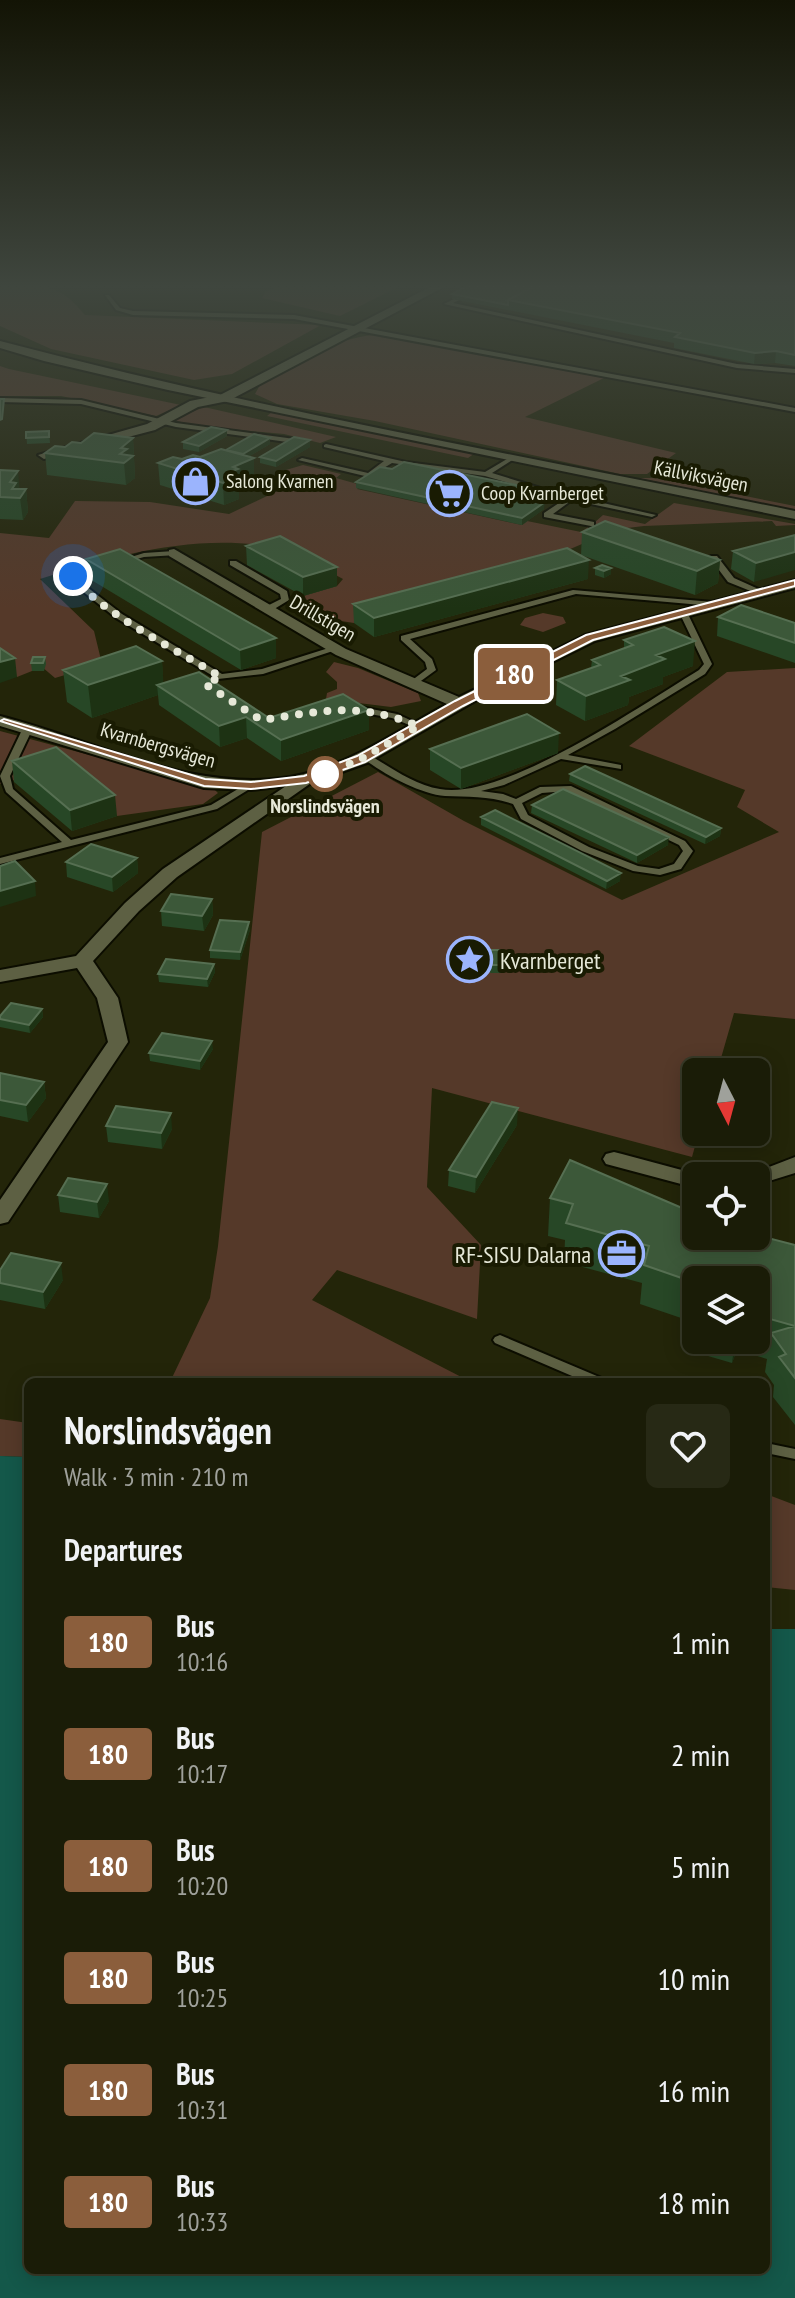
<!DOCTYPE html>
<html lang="en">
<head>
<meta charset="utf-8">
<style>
	body { margin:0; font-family:"PT Sans Narrow",sans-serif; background:#272915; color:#f1f3f6; height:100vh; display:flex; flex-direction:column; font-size:30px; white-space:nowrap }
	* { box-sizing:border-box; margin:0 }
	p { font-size:26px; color:#9fa19b }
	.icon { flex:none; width:44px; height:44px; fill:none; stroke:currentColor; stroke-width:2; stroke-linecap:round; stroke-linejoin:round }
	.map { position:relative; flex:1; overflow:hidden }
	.side { position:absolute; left:24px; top:1378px; width:746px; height:896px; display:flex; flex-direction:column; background:#1a1c07; border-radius:12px; box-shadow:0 4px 20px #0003,0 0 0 2px #383a28 }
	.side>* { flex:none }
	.badge { padding:0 16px; border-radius:6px; font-size:28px; line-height:52px }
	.needle { width:52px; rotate:174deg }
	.fabs { position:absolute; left:682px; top:1058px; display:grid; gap:16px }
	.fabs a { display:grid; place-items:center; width:88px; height:88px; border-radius:12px; background:#1a1c07; box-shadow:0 4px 20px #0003,0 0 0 2px #383a28; font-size:40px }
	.you { position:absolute; width:40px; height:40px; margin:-20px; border:6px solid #fff; border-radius:50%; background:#1a73e8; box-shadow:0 0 0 12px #1a73e833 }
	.map>.badge { position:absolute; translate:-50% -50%; box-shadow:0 0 0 4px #fff }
	h2 { padding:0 40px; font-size:30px; line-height:72px }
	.round { display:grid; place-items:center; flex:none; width:84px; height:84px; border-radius:12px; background:#272915 }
	.overview { display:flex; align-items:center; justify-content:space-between; height:136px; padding:0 40px }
	h1 { font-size:38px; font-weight:700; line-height:60px }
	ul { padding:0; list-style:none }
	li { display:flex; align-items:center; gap:24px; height:112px; padding:0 40px }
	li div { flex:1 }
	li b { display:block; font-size:30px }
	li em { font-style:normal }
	li .badge { min-width:88px; font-weight:700; text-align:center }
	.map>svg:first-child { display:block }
</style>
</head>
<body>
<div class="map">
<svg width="795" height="2298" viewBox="0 0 795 2298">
	<rect width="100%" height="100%" fill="#232509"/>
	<path fill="#553929" d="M0,287C42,287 57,280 85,315L321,325L232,374L194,380L51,349L0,326Z
		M279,287H398L340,316L262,298L266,291Z
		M374,335L604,378L525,417L676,453L647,474H620L375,421L277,404L255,394L261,383C297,364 333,338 374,335Z
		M0,366L9,369L181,405L156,416L61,396H0Z
		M204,407L336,437L320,443L284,434L197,426L173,420Z
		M272,412L475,453L468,458L267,416Z
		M303,465L341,474L336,478L361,485L357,489L522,525L527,521L581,532L588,527L596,538L568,550L566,567L354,623L315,617L305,611L312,605L303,596L337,586L343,579C326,570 307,556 288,551C210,529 115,555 40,579L94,631L102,664L55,678L35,661L32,671L17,677L0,666V533L49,538L75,501L150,502L229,514L288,486L279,472Z
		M638,478H655L795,506V510Z
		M674,503L795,524V525L776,526L772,521L644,526L627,528V532L605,538L594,523L603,515L645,524Z
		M543,613L563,617L566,623L543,632L520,625L525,618Z
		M334,662L358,668L418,693L421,701L391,707L326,699L327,693L337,689V682L326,672Z
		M795,668V1019L734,1013L717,1072H696V1132H699L692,1157L432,1088L427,1187L481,1245L477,1319L337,1270L312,1300L471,1382H170L210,1298L218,1246L262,832L378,772L464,821L622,900L779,832L737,807L745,790L629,746L727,672Z
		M0,731L213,788L218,793L203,804L117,816L59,768L0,784Z
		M0,1419L28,1423V1457L0,1456Z
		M766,1494L795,1505V1590L766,1587Z"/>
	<path fill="#14584a" d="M0,1456L28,1457V2270H766V1629H795V2298H0Z"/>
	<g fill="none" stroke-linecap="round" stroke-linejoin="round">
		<defs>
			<path id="service" d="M478,287H486L453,303L737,364L795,369V373L737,368L444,304Z
				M105,295H109L120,308L133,311L294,315L795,408V412L294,319L133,315L116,310Z
				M0,398L81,400L176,423L302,440L305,442L302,444L176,427L81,404L0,402Z
				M326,444L406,462L485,472L512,456L514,457V459L492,473L550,491L656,515L652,517L572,500L553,514L594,522V526H591L544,517V513L565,499L485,476L392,463L369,477L298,460L302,458L368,473L384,461L324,447V445Z
				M174,551H177V555L144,557L119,564L115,562L144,553Z
				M711,556H717L734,578L765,592L758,594L728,582L710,558Z
				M230,561H236L287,591L289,600L271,611H265V607L281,599L280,594L230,565Z
				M99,565L106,567L78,577L87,587L122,614L222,674L262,669L335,646L339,649L263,674L218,679L116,618L81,590L69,576Z
				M573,590L713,602L717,604L713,606L576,594L410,639L432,659L436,670L414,686L407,684L427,669L425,662L401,640V636Z
				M680,610L687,612L712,664L705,674L615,729L568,755L621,765V769L561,759L504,785L481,791L503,794L516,799L540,787L571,786L685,841L693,851L681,869L660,875L633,871L582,851L521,819L513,804C490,796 468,797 445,796C419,794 380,772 360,756L362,754H368C390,767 414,785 440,789C503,801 643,704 699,670L704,664L679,612ZM567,791L679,845L683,851L674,864L659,869L638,866L589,847L528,815L522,803L542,793Z
				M356,706L397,714L423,726L419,729L392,718L353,711V707Z
				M27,727L32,730L10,776L13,789L71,840L211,805L248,783L251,782L256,785L217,809L0,864V858L62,842L6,792L0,776L22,730Z
				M500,1335L604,1379L606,1382H586L495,1343L493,1340L495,1337Z
				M766,1443L795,1449V1459L766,1453Z"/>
			<path id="minor" d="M430,287H444L228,401L198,407L155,430L44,459L38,455L147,424L190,401L220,395Z
				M174,549L346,649L459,697L585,635L795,580V588L595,641L484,696L367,763L311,783L177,877L139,911L93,961L118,998L128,1042L8,1222L0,1224V1200L108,1042L97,998L77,968L0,982V970L76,956L125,903L163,869L286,786L251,790L204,788L0,726V716C96,740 203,799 304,774C355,761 401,729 447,704L336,655L169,556V550Z
				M614,1152L622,1154L704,1176H696V1188L606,1164L603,1159L606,1154Z
				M795,1157V1173L756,1185V1176H746Z"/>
			<path id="tertiary" d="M0,341C260,410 531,457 795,511V519L168,390L44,361L0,348Z"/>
		</defs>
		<use href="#service" stroke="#0c0d00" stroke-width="4"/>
		<use href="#minor" stroke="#0c0d00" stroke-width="4"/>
		<use href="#tertiary" stroke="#0c0d00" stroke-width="4"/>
		<use href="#service" fill="#5d6043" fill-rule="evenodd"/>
		<use href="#minor" fill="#5d6043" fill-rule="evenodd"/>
		<use href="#tertiary" fill="#5d6043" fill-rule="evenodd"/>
	</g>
	<path fill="#274726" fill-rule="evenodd" d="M795,287V366L775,363L754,364L674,348V343L452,299V294Z
		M49,431L50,443L27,444L26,432Z
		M227,436L199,452L183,449V442Z
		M133,438L135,478L126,485L47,475L45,453L81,443Z
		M270,444L248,457L254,458V480L239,487V499L224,505L160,485L158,463L200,457L226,450Z
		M310,447L276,467L260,463V457Z
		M0,470L20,489H26L28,512L23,520L0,519Z
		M356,482L544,498L539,501L544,509L522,525L356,488Z
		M582,532L720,560L718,583L695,595L581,555Z
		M795,535L754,582L731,569L733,551Z
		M246,546L337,586L303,596L247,565Z
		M86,559L276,638V658L241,670L88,578Z
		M595,568H611V574L604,578L595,575Z
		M588,579L374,637L354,623L353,604Z
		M718,617L795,623V663L717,636Z
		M624,640L693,666L663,677V684L629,697L628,705L585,721L556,705L557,680L591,668L592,660L624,648Z
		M45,657L46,664L44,671H32L31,663Z
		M162,661L163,683L269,718L369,730L281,761L247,738L220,747L159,705L158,695L92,718L67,702L63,670Z
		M430,749L558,753L461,789L430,770Z
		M12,761L117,816L72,831L14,782Z
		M570,774L721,828L720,836L705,844L569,781Z
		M532,805L668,845L637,863L531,813Z
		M481,817L620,881L606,889L481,825Z
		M137,858L138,873L113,892L67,877L66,862Z
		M212,899L213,915L204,931L162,926L161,911Z
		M250,930L240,960L210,958V950Z
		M481,955L518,965L503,973H491L482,968Z
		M214,964L215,972L208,987L159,982L158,974Z
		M42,1009L43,1017L30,1033L0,1027V1016Z
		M213,1049L200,1070L150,1061L149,1053Z
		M0,1073L44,1082L46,1098L28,1122L0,1116Z
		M517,1125L475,1193L448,1186L449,1170Z
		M106,1126L172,1129L162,1149L108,1142Z
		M58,1195L109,1201L99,1218L60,1212Z
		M550,1198L696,1236L795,1245V1425L773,1397L774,1385L765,1372L767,1359L737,1350L732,1363L684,1349L687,1320L640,1304L642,1283L564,1262L565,1240L548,1236ZM696,1280H756V1340H696Z
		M0,1270L63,1280L45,1309L0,1300Z"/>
	<path fill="#1d3213" d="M776,351L775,363L754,364L755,353Z
		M227,430V436L199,452V446Z
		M133,438L135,478L126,485L124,463H121V448Z
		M270,438V444L243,460V454Z
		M310,440V447L276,467V461Z
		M254,458V480L239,487V499L224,505L223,483L233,467Z
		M18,471L20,493L18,496L10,482Z
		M26,489L28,512L23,520L20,498Z
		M545,491L544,498L532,506L533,500Z
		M545,502L544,509L522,525V518Z
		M795,552V570L754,582L756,563Z
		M589,560L588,579L374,637V618Z
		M720,560L718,583L695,595L697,571Z
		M337,567V586L303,596V577Z
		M611,568V574L604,578V571Z
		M276,638V658L241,670L240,650Z
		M695,641L693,666L663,677V684L629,697L628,705L585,721L586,696L656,655Z
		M15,658L17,677L0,683V662Z
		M162,661L164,690L157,685L158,695L92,718L88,685Z
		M369,710V730L281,761V740Z
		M246,717L247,738L220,747L219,726Z
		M559,733L558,753L461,789V768Z
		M115,795L117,816L72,831L70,810Z
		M721,828L720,836L705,844L706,837Z
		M669,837L668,845L637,863V855Z
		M137,858L138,873L113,892L112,877Z
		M621,873L620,881L606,889L607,881Z
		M35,881L36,896L0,907V891Z
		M212,899L213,915L204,931L202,916Z
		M249,922L250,930L240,960V952Z
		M518,957V965L503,973V965Z
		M214,964L215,972L208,987L207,979Z
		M42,1009L43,1017L30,1033L29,1025Z
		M212,1041L213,1049L200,1070V1061Z
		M44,1082L46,1098L28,1122L26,1105Z
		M518,1108L517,1125L475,1193L476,1177Z
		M171,1113L172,1129L162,1149L161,1133Z
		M107,1184L109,1201L99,1218L97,1202Z
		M61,1263L63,1280L45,1309L43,1292Z
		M735,1340H738L737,1350L732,1363Z"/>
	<path fill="#3c5839" stroke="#566f52" stroke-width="2" d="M465,287H533L508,300V305L452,294Z
		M533,287H795V355L776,351L755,353L675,337L680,333L508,300Z
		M0,399H4L2,419L0,420Z
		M211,427L227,430L199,446L183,442Z
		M49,431V437L26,438V432Z
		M94,433L133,438L121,448L127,449L120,454L133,456L124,463L45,453L55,446L65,447L72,442L81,443Z
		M254,434L270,438L243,454L226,450Z
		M294,437L310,440L276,461L260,457Z
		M221,449L254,458L233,467L238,469L227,473L238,477L223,483L158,463L173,457L182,459L193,455L200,457Z
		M404,462L545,491L533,500L545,502L522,518L356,482L380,467L392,469Z
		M0,470L18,471L10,482L16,483L12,489H26L20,498L0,497Z
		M605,521L720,560L697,571L582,532Z
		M795,535V552L756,563L733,551Z
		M280,536L337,567L303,577L246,546Z
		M567,548L589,560L374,618L353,604Z
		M120,549L276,638L240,650L86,559Z
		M602,565L611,568L604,571L595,568Z
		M741,605L795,623V643L718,617Z
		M664,627L695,641L656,655L665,659L621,676L630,680L586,696L557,680L600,665L592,660L633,645L624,640Z
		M136,646L162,661L88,685L63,670Z
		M0,648L15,658L0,662Z
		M33,657H45L43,663H31Z
		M199,672L269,718L343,694L369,710L281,740L246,717L219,726L157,685Z
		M527,714L559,733L461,768L430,749Z
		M56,747L115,795L70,810L12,761Z
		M585,766L721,828L706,837L570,774Z
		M563,789L669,837L637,855L532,805Z
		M495,810L621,873L607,881L481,817Z
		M91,844L137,858L112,877L66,862Z
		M15,861L35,881L0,891V866Z
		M171,894L212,899L202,916L161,911Z
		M220,920L249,922L240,952L210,950Z
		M488,950H499L518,957L503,965H492L482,960L481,955Z
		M166,959L214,964L207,979L158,974Z
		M11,1003L42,1009L29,1025L0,1019V1016Z
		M162,1033L212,1041L200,1061L149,1053Z
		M0,1073L44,1082L26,1105L0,1100Z
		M492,1102L518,1108L476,1177L449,1170Z
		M116,1106L171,1113L161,1133L106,1126Z
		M570,1160L696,1214V1236L756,1235L795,1245V1326L756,1315V1280H696V1283L644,1265L649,1246L566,1223L573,1204L550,1198Z
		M68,1178L107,1184L97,1202L58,1195Z
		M11,1253L61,1263L43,1292L0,1283V1270Z
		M696,1294V1312L688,1310Z
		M795,1326V1378L779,1357L786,1354L771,1333Z"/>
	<linearGradient id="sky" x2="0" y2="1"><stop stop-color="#131405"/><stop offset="0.47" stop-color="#3f463e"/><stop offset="1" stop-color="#3f463e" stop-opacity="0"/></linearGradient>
	<rect width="795" height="609" fill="url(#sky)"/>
	<path fill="#8b5e3c" stroke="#fff" stroke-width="2" d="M795,580V586L593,640L463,706L365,762L306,783L251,789L204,786L0,721L4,719L205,779L251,782L304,776L357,756L455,701L586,635Z"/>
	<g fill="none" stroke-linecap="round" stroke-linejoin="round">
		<path stroke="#e6e8d8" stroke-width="8" stroke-dasharray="0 14.4" d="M73,576C94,609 184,654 221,677L205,684L261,720C326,711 354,701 419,726L361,759L325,774"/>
	</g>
	<defs>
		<symbol id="shop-ring" viewBox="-11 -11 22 22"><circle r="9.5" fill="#191b02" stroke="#9bb4fd" stroke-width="1.5"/><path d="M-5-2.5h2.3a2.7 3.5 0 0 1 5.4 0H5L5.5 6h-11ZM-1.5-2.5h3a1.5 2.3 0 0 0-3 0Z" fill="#9bb4fd"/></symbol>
		<symbol id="supermarket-ring" viewBox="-11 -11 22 22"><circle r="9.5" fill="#191b02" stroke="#9bb4fd" stroke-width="1.5"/><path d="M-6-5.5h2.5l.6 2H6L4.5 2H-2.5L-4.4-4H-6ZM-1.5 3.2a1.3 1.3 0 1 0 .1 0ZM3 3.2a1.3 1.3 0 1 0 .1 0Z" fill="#9bb4fd"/></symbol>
		<symbol id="sight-ring" viewBox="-11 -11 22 22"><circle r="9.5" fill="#191b02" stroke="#9bb4fd" stroke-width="1.5"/><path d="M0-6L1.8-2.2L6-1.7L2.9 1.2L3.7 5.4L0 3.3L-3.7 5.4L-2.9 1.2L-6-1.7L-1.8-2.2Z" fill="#9bb4fd"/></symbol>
		<symbol id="office-ring" viewBox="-11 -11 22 22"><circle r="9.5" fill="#191b02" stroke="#9bb4fd" stroke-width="1.5"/><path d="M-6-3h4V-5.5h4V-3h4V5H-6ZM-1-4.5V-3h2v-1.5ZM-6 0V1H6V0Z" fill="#9bb4fd"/></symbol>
	</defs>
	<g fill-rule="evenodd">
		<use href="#shop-ring" x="170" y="456" width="51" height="51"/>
		<use href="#supermarket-ring" x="424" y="468" width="51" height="51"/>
		<use href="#sight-ring" x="444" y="934" width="51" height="51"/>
		<use href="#office-ring" x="596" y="1228" width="51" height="51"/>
	</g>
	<circle fill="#fff" stroke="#8b5e3c" stroke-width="4" cx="325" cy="774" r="16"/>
	<g text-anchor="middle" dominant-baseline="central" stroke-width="8" stroke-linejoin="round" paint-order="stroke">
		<g font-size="20" fill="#e6e8d8" stroke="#191b02">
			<text transform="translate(701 476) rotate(11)">Källviksvägen</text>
			<text transform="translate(323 618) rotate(30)">Drillstigen</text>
			<text transform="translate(158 745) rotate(16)">Kvarnbergsvägen</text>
		</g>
		<g font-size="20" fill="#e6e8d8" stroke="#191b02" text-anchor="start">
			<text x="226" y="481">Salong Kvarnen</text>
			<text x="481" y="493">Coop Kvarnberget</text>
		</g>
		<g font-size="20" font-weight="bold" fill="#e6e8d8" stroke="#191b02">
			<text x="325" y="806">Norslindsvägen</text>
		</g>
		<g font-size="24" fill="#e6e8d8" stroke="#191b02" text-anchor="start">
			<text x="500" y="960">Kvarnberget</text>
			<text x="591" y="1254" text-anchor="end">RF-SISU Dalarna</text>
		</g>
	</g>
</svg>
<div class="fabs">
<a><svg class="needle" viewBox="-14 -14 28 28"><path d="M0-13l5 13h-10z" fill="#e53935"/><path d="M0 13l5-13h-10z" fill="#9fa19b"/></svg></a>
<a><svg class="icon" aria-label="locate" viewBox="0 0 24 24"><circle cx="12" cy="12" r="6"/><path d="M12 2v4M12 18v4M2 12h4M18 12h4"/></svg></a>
<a><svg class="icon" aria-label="layers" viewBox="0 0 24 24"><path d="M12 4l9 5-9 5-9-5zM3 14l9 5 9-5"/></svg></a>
</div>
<div class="you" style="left:73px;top:576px"></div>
<b class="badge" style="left:514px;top:674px;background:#8b5e3c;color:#fff">180</b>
<section class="side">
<div class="overview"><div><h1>Norslindsvägen</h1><p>Walk · 3 min · 210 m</p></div><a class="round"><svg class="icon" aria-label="heart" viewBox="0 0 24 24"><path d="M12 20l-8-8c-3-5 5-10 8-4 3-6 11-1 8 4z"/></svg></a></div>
<h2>Departures</h2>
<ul>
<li><span class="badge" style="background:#8b5e3c;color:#fff">180</span><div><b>Bus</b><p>10:16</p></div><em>1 min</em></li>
<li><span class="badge" style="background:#8b5e3c;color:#fff">180</span><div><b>Bus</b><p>10:17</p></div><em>2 min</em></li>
<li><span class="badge" style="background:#8b5e3c;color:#fff">180</span><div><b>Bus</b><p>10:20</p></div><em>5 min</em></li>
<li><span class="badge" style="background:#8b5e3c;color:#fff">180</span><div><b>Bus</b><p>10:25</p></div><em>10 min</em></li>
<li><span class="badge" style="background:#8b5e3c;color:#fff">180</span><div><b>Bus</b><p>10:31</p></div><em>16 min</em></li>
<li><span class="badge" style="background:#8b5e3c;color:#fff">180</span><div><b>Bus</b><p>10:33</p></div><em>18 min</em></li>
</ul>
</section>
</div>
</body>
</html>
